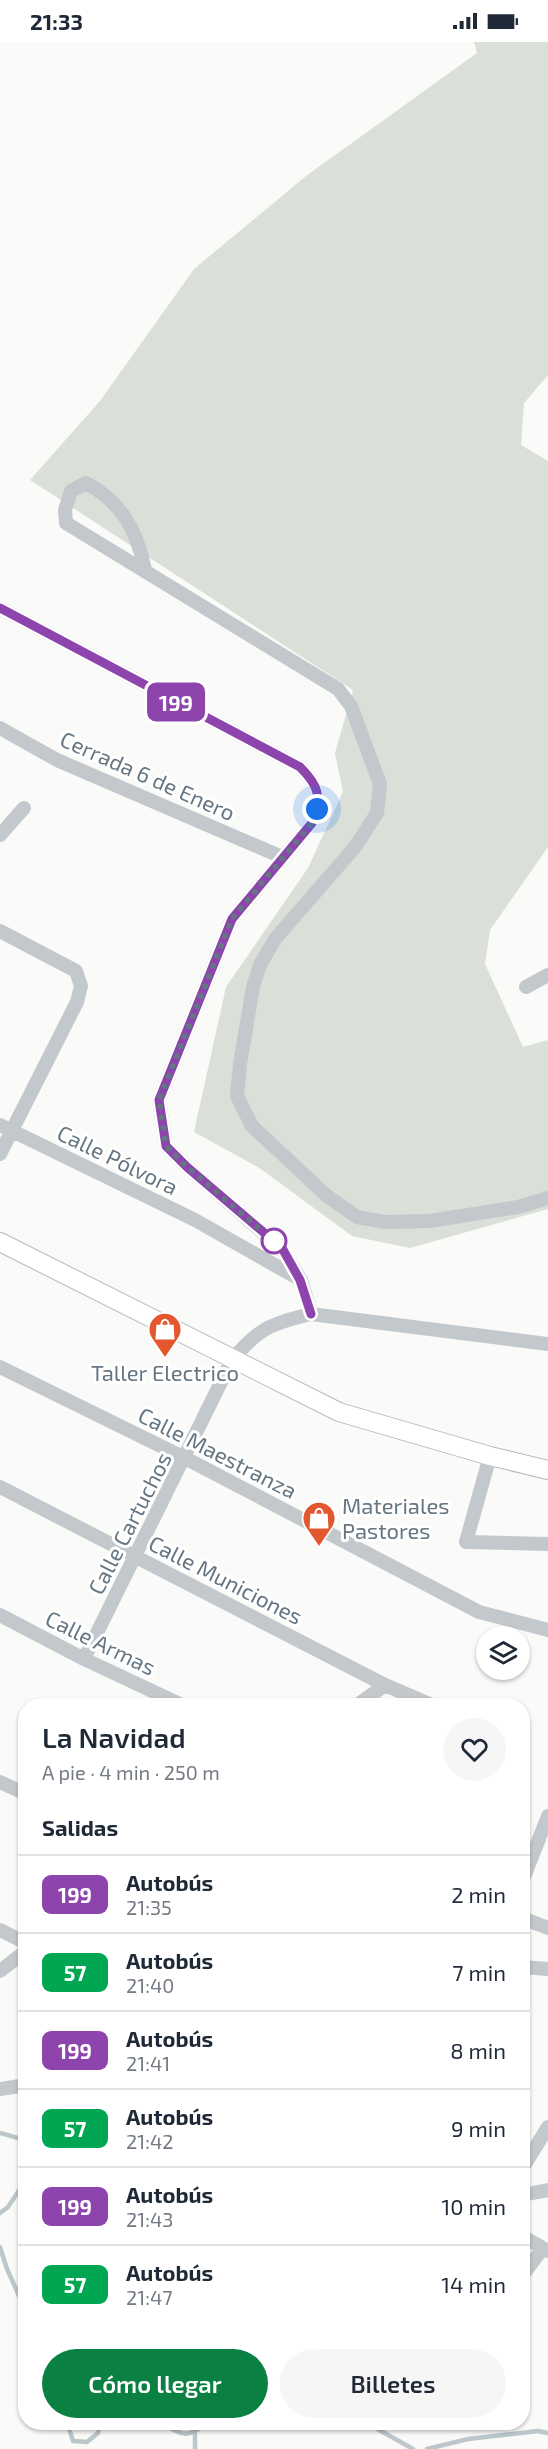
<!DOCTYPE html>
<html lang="es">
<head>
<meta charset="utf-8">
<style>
	body { margin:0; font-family:"Exo 2",sans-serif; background:#f6f6f7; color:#1f2937; height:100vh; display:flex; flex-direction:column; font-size:22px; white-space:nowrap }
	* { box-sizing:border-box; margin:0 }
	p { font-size:20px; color:#747a83 }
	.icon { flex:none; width:33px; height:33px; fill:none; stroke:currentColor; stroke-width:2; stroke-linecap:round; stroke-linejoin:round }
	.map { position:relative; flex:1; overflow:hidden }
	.side { position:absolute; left:18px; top:1656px; width:512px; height:732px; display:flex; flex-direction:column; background:#fff; border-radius:24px; box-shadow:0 2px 4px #0004 }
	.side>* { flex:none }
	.badge { padding:0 12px; border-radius:9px; font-size:21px; line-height:39px }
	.tools { position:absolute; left:476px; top:1584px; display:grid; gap:12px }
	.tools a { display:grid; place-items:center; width:54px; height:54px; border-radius:50%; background:#fff; box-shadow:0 2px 4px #0004; font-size:30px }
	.you { position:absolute; width:30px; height:30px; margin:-15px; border:4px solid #fff; border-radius:50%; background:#1a73e8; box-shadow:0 0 0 9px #1a73e833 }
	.map>.badge { position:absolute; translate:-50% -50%; box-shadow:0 0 0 3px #fff }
	h2 { padding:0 24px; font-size:22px; line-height:54px }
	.round { display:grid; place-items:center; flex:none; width:63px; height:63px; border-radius:32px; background:#f6f6f7 }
	.head { display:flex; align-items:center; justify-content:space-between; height:102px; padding:0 24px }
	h1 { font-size:28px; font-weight:600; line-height:45px }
	.button { display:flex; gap:12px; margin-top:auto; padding:12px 24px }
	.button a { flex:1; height:69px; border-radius:36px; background:#0b8043; color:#fff; font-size:24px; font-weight:600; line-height:69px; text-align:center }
	.button a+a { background:#f6f6f7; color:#1f2937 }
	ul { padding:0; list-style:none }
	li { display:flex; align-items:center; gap:18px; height:78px; padding:0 24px; border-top:2px solid #e0e1e3 }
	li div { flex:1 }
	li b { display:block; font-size:22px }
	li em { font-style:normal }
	li .badge { min-width:66px; font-weight:700; text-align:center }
	.status { display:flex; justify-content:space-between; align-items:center; height:42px; padding:0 30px; background:#fff; direction:ltr }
	.status svg { height:16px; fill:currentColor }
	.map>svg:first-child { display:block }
</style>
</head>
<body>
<div class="status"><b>21:33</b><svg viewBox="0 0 49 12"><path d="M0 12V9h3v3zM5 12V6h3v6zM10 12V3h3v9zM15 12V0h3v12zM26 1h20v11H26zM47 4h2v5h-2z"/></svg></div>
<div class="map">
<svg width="548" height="2407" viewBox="0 0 548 2407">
	<rect width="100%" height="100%" fill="#fafaf8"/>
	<path fill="#dadfd7" d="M474,0H548V333L524,361L521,403L548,419V805L490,888L485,922L523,1005L548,998V1167L410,1206L352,1194L258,1125L194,1090L226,945L308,826L343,750L335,711L353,648L30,438L100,359L194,227L306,134L477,11Z"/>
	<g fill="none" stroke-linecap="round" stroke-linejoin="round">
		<path stroke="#bbc7cb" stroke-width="4.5" d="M0,2091L25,2098L26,2100
			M0,2171L8,2165L26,2138
			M0,2205L7,2227L26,2269
			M67,2380L73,2399L87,2400L98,2391L100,2380
			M161,2380C182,2394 188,2397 208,2380
			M365,2380L413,2407
			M195,2392V2407
			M427,2407L468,2397L538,2389L548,2391"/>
		<defs>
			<path id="secondary" d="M0,1200L339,1370L490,1414L548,1428"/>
		</defs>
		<use href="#secondary" stroke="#b3babf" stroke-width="20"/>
		<path stroke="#c3c8cc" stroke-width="14" d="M145,528C137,489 122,460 86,441L71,449L65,468L66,481L338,647L351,664L380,742L377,771L355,805L275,897L260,923L253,945L240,1022L237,1054L252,1084L327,1154L357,1175L385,1180L430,1179L518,1165L548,1156
			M0,566L300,725C319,744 322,754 312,781L232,877L159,1058L166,1104L187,1125L282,1207L301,1238L311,1272
			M0,686L57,718L282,815
			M0,793L24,766
			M0,889L76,929L81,944L77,960L0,1112
			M526,945L548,933
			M0,1083L195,1178L301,1238
			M0,1325L185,1416L479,1570L548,1588
			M490,1414L466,1500L548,1502
			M0,1445L385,1643L434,1664
			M0,1573L84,1617L184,1664
			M84,1617L232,1318C258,1287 271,1281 311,1272L548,1302
			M356,1664L385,1643
			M0,1740L26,1752
			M522,1840L548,1774
			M522,1876L548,1886
			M0,1888L26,1901
			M522,1925L548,1927
			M0,1929L26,1909
			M0,2047L26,2043
			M522,2127L548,2085
			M522,2153L548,2148
			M522,2194L548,2209
			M522,2234L543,2206"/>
		<use href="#secondary" stroke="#fff" stroke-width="18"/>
	</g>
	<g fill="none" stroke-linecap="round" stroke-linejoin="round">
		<defs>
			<path id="line" d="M0,566L300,725C319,744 322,754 312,781L232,877L159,1058L166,1104L187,1125L282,1206L300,1238L311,1272"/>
		</defs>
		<use href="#line" stroke="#fff" stroke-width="14"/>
		<use href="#line" stroke="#8e44ad" stroke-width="9"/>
		<path stroke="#657683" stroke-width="6" stroke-dasharray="0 10.8" d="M274,1199L187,1125L166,1104L159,1058L232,877L312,781L317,767"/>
	</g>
	<defs>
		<symbol id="shop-pin" viewBox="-11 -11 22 30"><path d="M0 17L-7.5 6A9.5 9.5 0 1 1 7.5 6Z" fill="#e4572e" stroke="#fff"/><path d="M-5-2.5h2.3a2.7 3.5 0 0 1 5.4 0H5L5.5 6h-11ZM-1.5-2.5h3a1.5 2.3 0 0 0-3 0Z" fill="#fff"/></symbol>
	</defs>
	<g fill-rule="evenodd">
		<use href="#shop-pin" x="146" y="1268" width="38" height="52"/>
		<use href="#shop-pin" x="300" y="1457" width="38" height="52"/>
	</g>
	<circle fill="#fff" stroke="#8e44ad" stroke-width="3" cx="274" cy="1199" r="12"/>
	<g text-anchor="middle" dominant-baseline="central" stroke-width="6" stroke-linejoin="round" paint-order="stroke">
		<g font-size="22" fill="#657683" stroke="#fff">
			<text transform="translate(148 733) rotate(24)">Cerrada 6 de Enero</text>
			<text transform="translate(118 1117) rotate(26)">Calle Pólvora</text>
			<text transform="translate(218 1410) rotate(27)">Calle Maestranza</text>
			<text transform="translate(129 1481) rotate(-63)">Calle Cartuchos</text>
			<text transform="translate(226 1537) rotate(27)">Calle Municiones</text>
			<text transform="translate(101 1600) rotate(26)">Calle Armas</text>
		</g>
		<g font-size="22" fill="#657683" stroke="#fff">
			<text x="165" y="1330">Taller Electrico</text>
			<text x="342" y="1463" text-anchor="start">Materiales<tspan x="342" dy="25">Pastores</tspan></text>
		</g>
	</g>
</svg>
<div class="tools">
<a><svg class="icon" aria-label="layers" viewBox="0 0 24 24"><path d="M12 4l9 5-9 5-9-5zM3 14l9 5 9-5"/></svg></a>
</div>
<div class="you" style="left:317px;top:767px"></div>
<b class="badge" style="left:176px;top:660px;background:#8e44ad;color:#fff">199</b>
<section class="side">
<div class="head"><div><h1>La Navidad</h1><p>A pie · 4 min · 250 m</p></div><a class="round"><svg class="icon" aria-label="heart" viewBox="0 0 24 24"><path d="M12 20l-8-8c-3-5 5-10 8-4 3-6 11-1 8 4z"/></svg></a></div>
<h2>Salidas</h2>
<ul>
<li><span class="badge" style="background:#8e44ad;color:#fff">199</span><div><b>Autobús</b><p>21:35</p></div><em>2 min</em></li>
<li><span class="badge" style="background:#00a651;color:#fff">57</span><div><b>Autobús</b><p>21:40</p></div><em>7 min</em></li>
<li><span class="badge" style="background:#8e44ad;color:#fff">199</span><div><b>Autobús</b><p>21:41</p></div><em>8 min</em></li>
<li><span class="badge" style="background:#00a651;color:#fff">57</span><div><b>Autobús</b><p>21:42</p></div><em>9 min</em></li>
<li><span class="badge" style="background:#8e44ad;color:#fff">199</span><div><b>Autobús</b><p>21:43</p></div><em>10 min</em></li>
<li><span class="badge" style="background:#00a651;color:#fff">57</span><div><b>Autobús</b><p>21:47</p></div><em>14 min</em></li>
</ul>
<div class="button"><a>Cómo llegar</a><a>Billetes</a></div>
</section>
</div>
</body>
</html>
